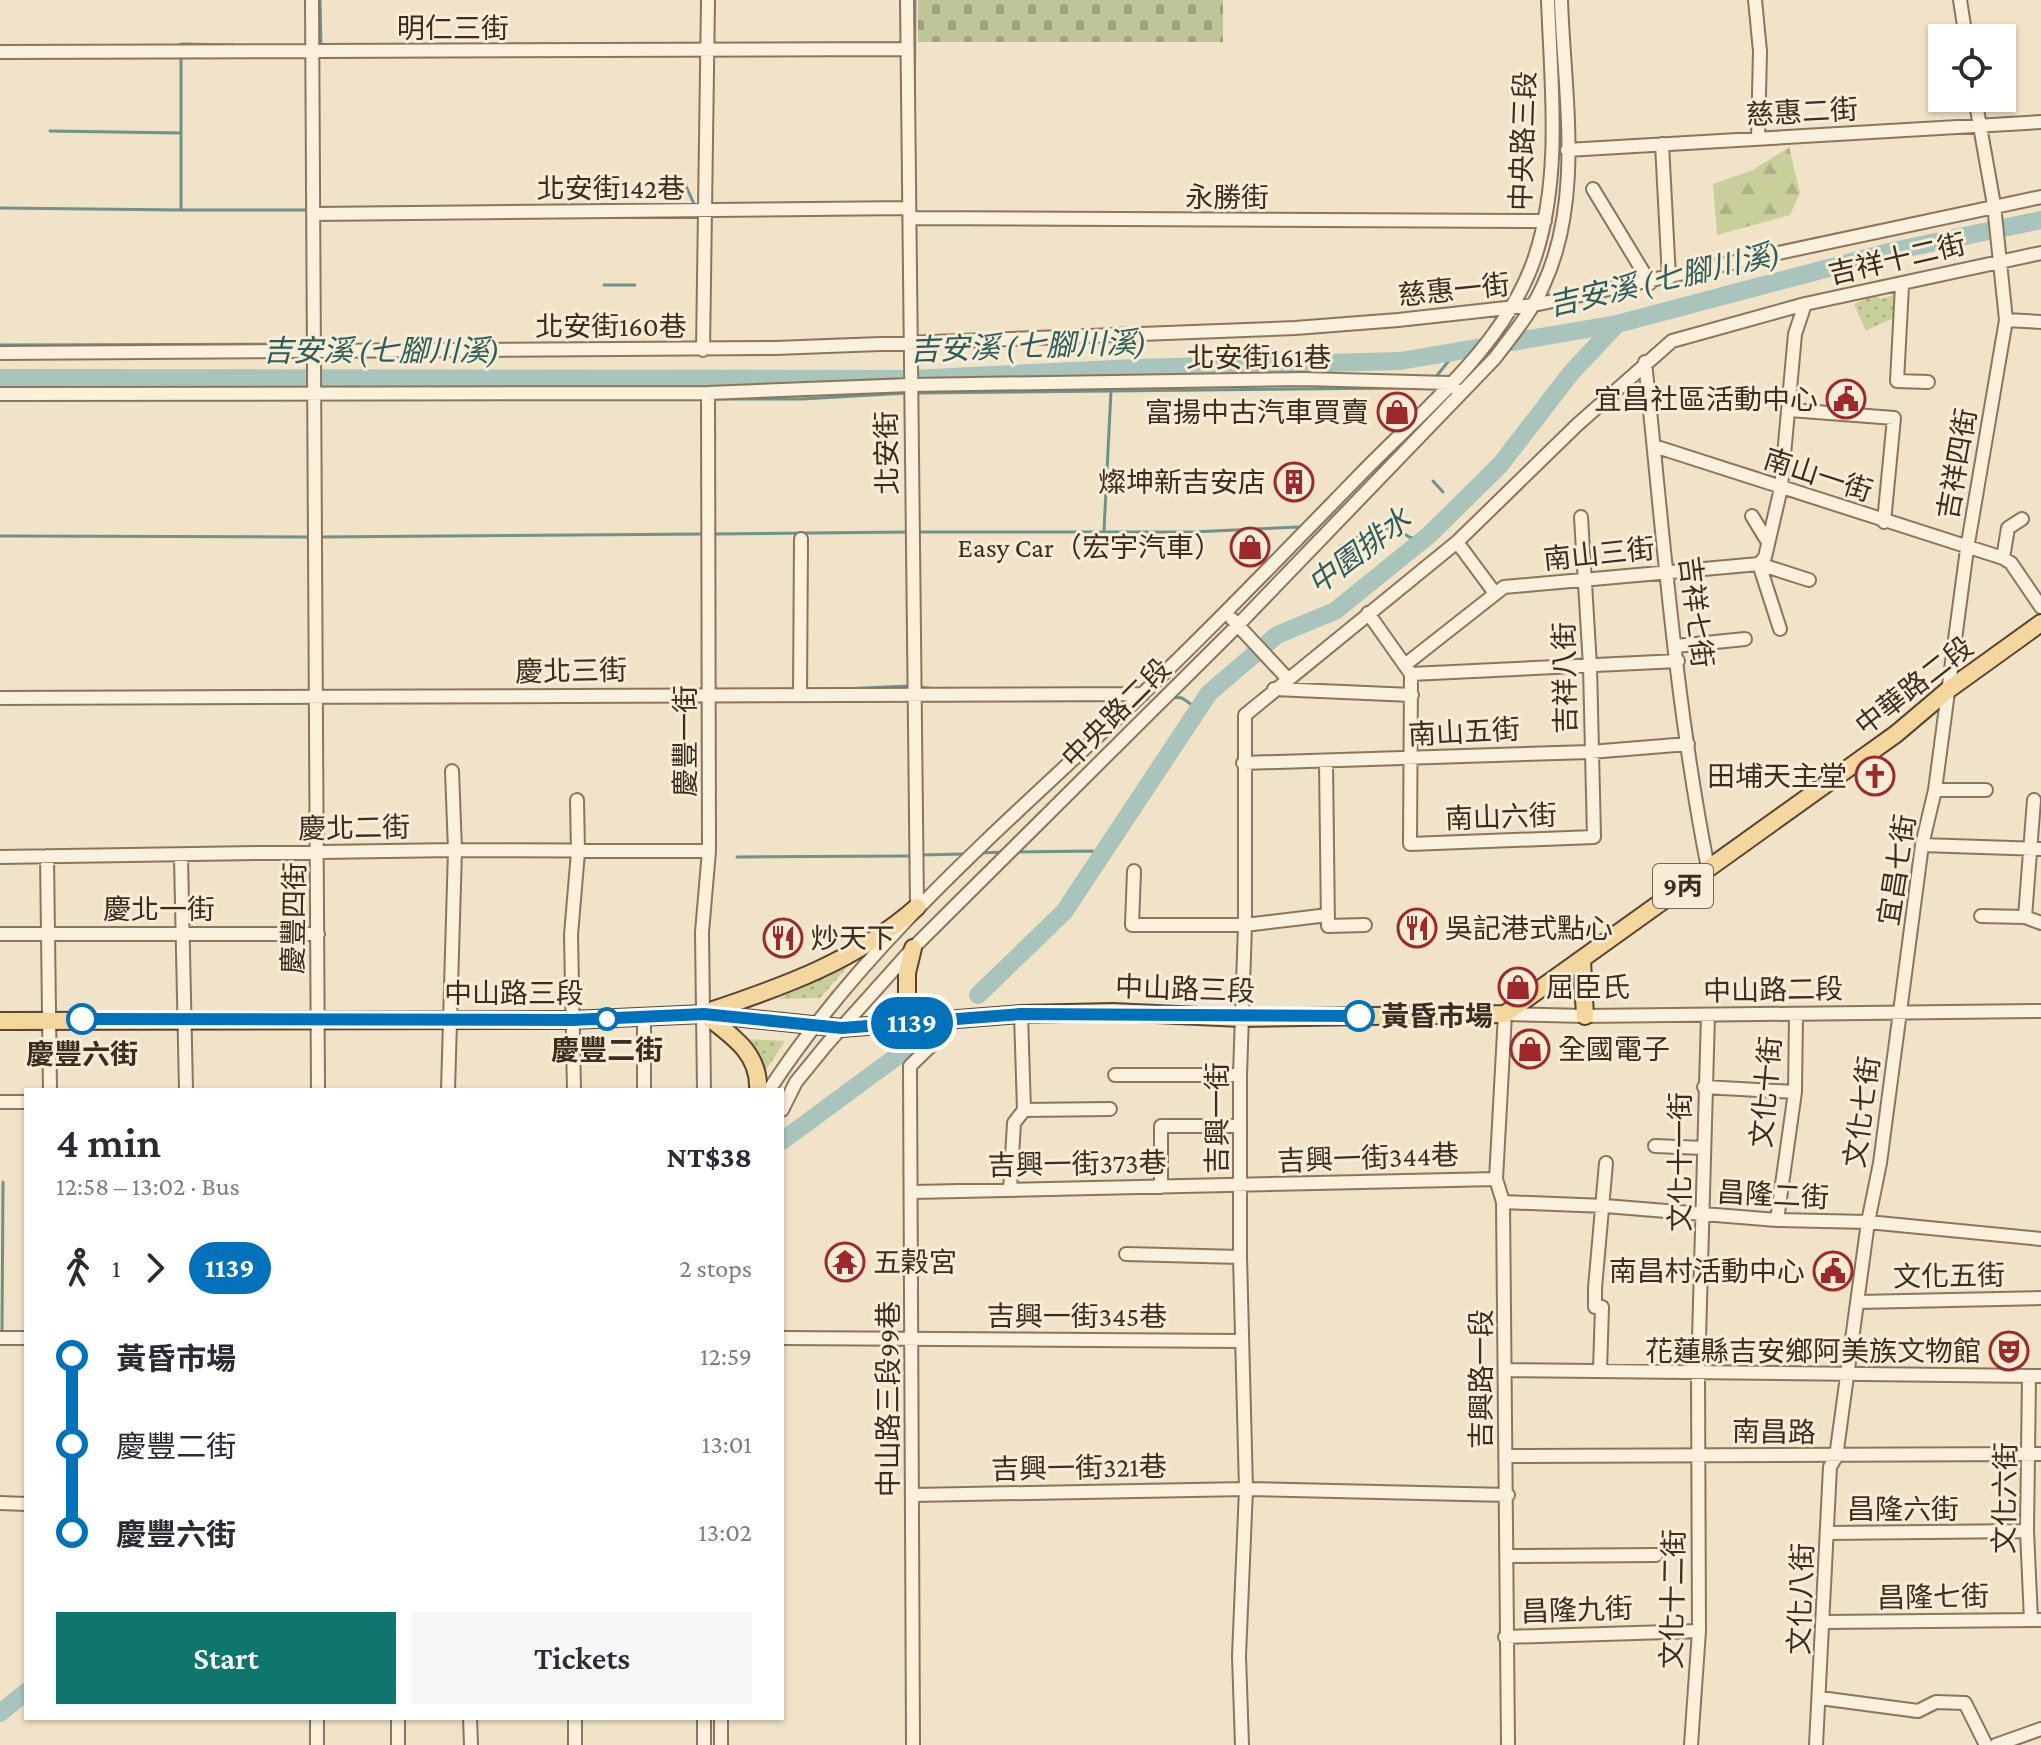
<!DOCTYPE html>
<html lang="en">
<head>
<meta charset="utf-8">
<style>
	body { margin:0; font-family:"Crimson Pro","Noto Sans TC",serif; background:#f7f7f7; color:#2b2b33; height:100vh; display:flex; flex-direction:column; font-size:30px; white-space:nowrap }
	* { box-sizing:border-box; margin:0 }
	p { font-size:26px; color:#7c7c81 }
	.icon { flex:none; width:44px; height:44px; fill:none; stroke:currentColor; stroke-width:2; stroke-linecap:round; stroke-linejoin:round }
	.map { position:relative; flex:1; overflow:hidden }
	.sheet { position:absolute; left:24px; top:1088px; width:760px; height:632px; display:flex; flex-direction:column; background:#fff; border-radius:0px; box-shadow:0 2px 6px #0004 }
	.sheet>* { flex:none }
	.badge { padding:0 16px; border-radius:26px; font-size:28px; line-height:52px }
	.tools { position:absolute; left:1928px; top:24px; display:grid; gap:16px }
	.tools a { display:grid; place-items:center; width:88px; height:88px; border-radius:0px; background:#fff; box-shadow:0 2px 6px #0004; font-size:40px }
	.map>.badge { position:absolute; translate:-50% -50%; box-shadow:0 0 0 4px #fff }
	.legs { display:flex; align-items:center; gap:12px; height:88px; padding:0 32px; font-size:26px }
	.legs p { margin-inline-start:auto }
	.overview { display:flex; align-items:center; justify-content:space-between; height:136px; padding:0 32px }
	h1 { font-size:44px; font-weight:600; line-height:60px }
	.button { display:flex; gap:16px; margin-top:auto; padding:16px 32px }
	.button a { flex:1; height:92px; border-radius:0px; background:#0f766e; color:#fff; font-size:32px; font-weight:600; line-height:92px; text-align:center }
	.button a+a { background:#f7f7f7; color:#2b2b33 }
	ul { padding:0 32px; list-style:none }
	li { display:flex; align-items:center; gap:28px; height:88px; font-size:30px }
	li i { display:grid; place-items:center; width:12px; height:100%; margin:0 10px; background:currentColor }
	li i::after { content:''; width:20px; height:20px; margin:-10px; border:6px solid; border-radius:50%; background:#fff }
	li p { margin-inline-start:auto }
	li:first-child i { background:linear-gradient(#0000 50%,currentColor 0) }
	li:last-child i { background:linear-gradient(currentColor 50%,#0000 0) }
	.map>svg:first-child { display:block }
</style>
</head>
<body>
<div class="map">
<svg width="2041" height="1745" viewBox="0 0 2041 1745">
	<defs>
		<pattern id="grass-dots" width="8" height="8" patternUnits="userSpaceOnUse" patternTransform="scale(2)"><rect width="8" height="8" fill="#c9cf9a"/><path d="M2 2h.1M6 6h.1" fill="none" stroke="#aeb284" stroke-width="1.8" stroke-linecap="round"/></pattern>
		<pattern id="forest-firs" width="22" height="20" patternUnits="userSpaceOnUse" patternTransform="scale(2)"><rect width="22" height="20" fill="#c9cf9a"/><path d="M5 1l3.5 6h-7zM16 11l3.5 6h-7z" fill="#aeb284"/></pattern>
		<pattern id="cemetery-stones" width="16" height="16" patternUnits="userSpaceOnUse" patternTransform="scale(2)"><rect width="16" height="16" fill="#bfc499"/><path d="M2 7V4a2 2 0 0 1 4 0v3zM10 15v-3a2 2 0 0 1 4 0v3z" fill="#9ca07c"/></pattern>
	</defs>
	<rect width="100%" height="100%" fill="#f0e3c7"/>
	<path fill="url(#grass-dots)" d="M1896,294L1897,316L1866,331L1854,304L1875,295L1881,299Z
		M851,963L820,998L778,999Z
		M746,1039L785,1041L764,1073Z"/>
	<path fill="url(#forest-firs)" d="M1789,147L1800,193L1790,215L1717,235L1713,184L1753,170Z"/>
	<path fill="url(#cemetery-stones)" d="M918,0H1223V42H918Z"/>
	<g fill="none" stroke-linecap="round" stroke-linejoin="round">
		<path stroke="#6e9389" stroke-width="3" d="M320,0L321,47
			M181,48V44L234,45
			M50,131L181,133
			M914,141L915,0
			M682,183L685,184L695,206
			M0,208L181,210V55
			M181,210H309
			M604,285H635
			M0,345L304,344
			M1435,378L1455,353
			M916,393L1404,388
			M624,399H704
			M712,399H802L908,393
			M1433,481L1443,492
			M1104,530L1111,391
			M917,532H1193L1299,527
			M713,534L910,532
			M0,536L309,537
			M318,537L706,534
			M1340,546C1367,533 1383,518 1411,538L1429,535
			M917,687L938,689
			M841,689L910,686
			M1173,697L1182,698L1198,709
			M1016,852L1092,851L1099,856
			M980,853L1005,852
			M920,855L965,854
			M737,857L913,856
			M2,1334L3,1182"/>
		<path stroke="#a8c4bb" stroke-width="18" d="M0,378L912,379L1135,368L1400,361L1617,324L1893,251L2041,220
			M978,995L1064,912L1209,693L1277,635L1335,611L1429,535L1500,465L1571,373L1617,324
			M782,1141L915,1043
			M0,1713L26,1692"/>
		<defs>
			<path id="minor" d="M312,0L318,1090
				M907,0L917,907
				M1755,0L1760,51L1758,139
				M1960,0L1966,38
				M0,52L906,49
				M1662,144L1669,278
				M1567,150L2041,122
				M1593,189L1650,283
				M314,214L909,208
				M910,218L1545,221
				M1902,286L1897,381L1928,382
				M2006,320L2041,322
				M703,350L708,0
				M0,353L775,348L1295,328L1398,320L1534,305L2041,197
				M1645,362C1663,531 1675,702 1708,868
				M0,394L708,393L910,385L1303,379L1449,383L1461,393
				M1790,410L1894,418L1884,522
				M1654,446L2003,558L2011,563L2041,607
				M1752,516L1766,539
				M1457,542L1494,592
				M2003,558L2008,528L2022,519
				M1368,613L1411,674L1410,844L1594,837L1590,666L1581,517
				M1232,619L1287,678
				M1780,629L1759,564L1765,557L1781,488L1795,334L1805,304
				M1676,646L1745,639
				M1406,664L1504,587L1759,564L1809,580
				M1411,674L1678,661
				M1274,689L1412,695
				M800,695L801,539
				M0,698L1143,694
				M1326,762L1328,926L1365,925
				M1243,763L1590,752L1688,744
				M1935,790H1986
				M1922,845L2041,849
				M47,856L50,1090
				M0,857L455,850L709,851
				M181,857L186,1090
				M1134,871L1132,925H1245L1328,915
				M1981,916L2025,917L2041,923
				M2025,917L2034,800
				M0,934H318
				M1021,1014L1024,1110
				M644,1017V1090
				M1115,1075H1240
				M1704,1087L1795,1092
				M448,1090L455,850L452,771
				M574,1090L571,935L578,852L577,800
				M704,1090L702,932L709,851L708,393
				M769,1090C861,949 991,837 1113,722C1196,644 1276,561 1356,479C1419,413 1505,347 1535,257C1562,175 1551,85 1548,0
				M0,1102H26
				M782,1110L796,1082L827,1044L913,948L1238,625L1495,358C1513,334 1531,313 1543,286C1584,199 1564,93 1561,0
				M1024,1110L1110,1109
				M1655,1146L1704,1148
				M1161,1187V1126H1240
				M1010,1189L1014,1123L1024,1110
				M913,1192L1496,1179
				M1503,1202L1605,1206L1777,1220L1868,1222L2041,1239
				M1777,1220L1795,1092L1796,1015
				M1126,1254L1240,1257
				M1858,1302L2041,1298
				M0,1338H26
				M782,1338L1241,1341
				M1507,1370L2041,1376
				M1600,1370L1602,1307H1595V1288L1606,1163
				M2029,1376L2027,1531L2031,1620
				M1505,1456L2041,1454
				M913,1495L1246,1489L1508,1495
				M0,1503L26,1504
				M1827,1533L2027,1531
				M1509,1556L1656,1555
				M1825,1622L2041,1620
				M1505,1637L1699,1631
				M1820,1698L1918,1711L1936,1702L1965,1703L1986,1745
				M317,1718V1745
				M398,1718V1745
				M470,1718L471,1745
				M575,1718V1745
				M704,1745V1718
				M721,1745V1718
				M913,1745L910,1066L944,1033L946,1020
				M1242,1745L1239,1656L1246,1489L1240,1257V1075L1245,925V715L1457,542L1577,425L1672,341L1805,304L2041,253
				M1508,1745L1503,1202L1496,1179L1505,1014L1585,1016L2041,1011
				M1691,1745L1699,1631L1698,1374L1708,1015
				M1816,1745L1830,1467L1836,1457L1868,1222L1880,1163L1922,845L1935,790L1967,549L2006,320L1994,205L1975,98
				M1996,1745L2041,1729"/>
			<path id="major" d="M1582,961L1585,1016
				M710,1011C785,986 857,960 917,907
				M705,1015C731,1035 760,1053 758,1090
				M0,1021L572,1020L704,1014L842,1028L1021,1014L1113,1012L1241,1018L1505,1014L1896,734L1948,690L2041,623
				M907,1023V973L913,948"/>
		</defs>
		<use href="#minor" stroke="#8c755b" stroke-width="16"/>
		<use href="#major" stroke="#5a432f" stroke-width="20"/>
		<use href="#minor" stroke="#faf0db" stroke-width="12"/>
		<use href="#major" stroke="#f3d79e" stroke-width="16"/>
	</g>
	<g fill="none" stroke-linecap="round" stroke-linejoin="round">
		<defs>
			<path id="line-1" d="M82,1019L572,1020L704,1014L842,1028L1021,1014L1359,1016"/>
		</defs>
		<use href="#line-1" stroke="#fff" stroke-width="18"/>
		<use href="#line-1" stroke="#0072bc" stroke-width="12"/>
	</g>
	<defs>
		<symbol id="civic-ring" viewBox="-11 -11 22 22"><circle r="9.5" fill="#f7edd7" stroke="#9d292c" stroke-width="1.5"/><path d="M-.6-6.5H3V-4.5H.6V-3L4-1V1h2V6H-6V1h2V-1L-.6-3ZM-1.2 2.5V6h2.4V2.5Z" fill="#9d292c"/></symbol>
		<symbol id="shop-ring" viewBox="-11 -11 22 22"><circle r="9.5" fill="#f7edd7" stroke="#9d292c" stroke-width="1.5"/><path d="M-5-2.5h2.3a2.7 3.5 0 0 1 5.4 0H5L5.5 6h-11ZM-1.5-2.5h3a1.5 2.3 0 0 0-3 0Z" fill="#9d292c"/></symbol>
		<symbol id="building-ring" viewBox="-11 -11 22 22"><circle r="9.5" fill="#f7edd7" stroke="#9d292c" stroke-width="1.5"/><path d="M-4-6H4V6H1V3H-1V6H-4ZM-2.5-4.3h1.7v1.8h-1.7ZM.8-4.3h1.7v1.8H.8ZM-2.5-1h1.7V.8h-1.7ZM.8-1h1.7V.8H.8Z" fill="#9d292c"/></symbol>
		<symbol id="church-ring" viewBox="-11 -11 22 22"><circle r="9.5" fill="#f7edd7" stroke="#9d292c" stroke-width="1.5"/><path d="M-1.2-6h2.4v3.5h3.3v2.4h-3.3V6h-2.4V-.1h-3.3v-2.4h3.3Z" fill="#9d292c"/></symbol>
		<symbol id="restaurant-ring" viewBox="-11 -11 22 22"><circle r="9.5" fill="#f7edd7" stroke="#9d292c" stroke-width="1.5"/><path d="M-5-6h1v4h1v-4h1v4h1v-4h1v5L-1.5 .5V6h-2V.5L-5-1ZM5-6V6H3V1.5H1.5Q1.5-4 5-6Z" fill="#9d292c"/></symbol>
		<symbol id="temple-ring" viewBox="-11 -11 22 22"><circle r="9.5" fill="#f7edd7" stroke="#9d292c" stroke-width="1.5"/><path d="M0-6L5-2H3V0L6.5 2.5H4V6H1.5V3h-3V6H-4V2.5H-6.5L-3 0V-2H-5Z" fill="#9d292c"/></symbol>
		<symbol id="theatre-ring" viewBox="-11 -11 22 22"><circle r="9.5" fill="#f7edd7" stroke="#9d292c" stroke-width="1.5"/><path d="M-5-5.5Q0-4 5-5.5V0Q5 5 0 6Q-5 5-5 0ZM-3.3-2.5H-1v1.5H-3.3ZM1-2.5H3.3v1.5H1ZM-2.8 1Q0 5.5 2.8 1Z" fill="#9d292c"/></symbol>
	</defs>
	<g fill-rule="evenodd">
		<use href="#civic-ring" x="1824" y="377" width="44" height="44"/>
		<use href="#shop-ring" x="1375" y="390" width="44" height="44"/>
		<use href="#building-ring" x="1272" y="460" width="44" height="44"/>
		<use href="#shop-ring" x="1228" y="525" width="44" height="44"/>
		<use href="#church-ring" x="1853" y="754" width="44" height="44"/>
		<use href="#restaurant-ring" x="1395" y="906" width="44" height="44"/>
		<use href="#restaurant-ring" x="761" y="916" width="44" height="44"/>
		<use href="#shop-ring" x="1496" y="965" width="44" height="44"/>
		<use href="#shop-ring" x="1508" y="1027" width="44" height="44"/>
		<use href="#temple-ring" x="823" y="1240" width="44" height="44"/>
		<use href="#civic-ring" x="1811" y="1249" width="44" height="44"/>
		<use href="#theatre-ring" x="1987" y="1329" width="44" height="44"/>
	</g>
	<g fill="#fff" stroke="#0072bc" stroke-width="4">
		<circle cx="1359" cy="1016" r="14"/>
		<circle cx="82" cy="1019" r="14"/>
		<circle cx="607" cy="1019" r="10"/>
	</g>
	<g text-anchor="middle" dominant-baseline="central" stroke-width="6" stroke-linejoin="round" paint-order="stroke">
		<rect fill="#f7edd7" stroke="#746756" stroke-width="2" x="1653" y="864" width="60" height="44" rx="6"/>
		<g font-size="26" font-weight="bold" fill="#3c2d1f">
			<text x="1683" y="886">9丙</text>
		</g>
		<g font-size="28" fill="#3c2d1f" stroke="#f7edd7">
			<text x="453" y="28">明仁三街</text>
			<text transform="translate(1802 112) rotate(-3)">慈惠二街</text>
			<text transform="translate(1523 141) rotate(-88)">中央路三段</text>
			<text x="611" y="188">北安街142巷</text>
			<text x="1227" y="197">永勝街</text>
			<text transform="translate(1897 259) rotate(-13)">吉祥十二街</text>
			<text transform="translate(1454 290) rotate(-6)">慈惠一街</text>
			<text x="611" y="326">北安街160巷</text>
			<text x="1259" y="357">北安街161巷</text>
			<text transform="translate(887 453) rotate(-91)">北安街</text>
			<text transform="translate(1957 464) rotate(-80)">吉祥四街</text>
			<text transform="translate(1818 475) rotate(18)">南山一街</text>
			<text transform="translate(1599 554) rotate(-6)">南山三街</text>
			<text transform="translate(1696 612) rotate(83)">吉祥七街</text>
			<text transform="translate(571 671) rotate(-1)">慶北三街</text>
			<text transform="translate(1565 678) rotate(-91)">吉祥八街</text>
			<text transform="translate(1914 686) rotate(-38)">中華路二段</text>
			<text transform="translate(1116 713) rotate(-45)">中央路二段</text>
			<text transform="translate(1464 732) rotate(-3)">南山五街</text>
			<text transform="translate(685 741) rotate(-90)">慶豐一街</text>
			<text transform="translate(1501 817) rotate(-2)">南山六街</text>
			<text transform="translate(354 828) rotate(-1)">慶北二街</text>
			<text transform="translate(1897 870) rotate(-81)">宜昌七街</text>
			<text x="159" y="909">慶北一街</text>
			<text transform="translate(294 918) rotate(-89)">慶豐四街</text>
			<text transform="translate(1185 989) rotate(2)">中山路三段</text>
			<text transform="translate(1773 990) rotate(-1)">中山路二段</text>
			<text x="514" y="993">中山路三段</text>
			<text transform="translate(1766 1092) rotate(-85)">文化十街</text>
			<text transform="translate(1862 1112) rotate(-82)">文化七街</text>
			<text transform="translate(1217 1118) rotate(-90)">吉興一街</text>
			<text transform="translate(1368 1158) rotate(-2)">吉興一街344巷</text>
			<text transform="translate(1680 1162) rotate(-90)">文化十一街</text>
			<text transform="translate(1077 1164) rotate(-1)">吉興一街373巷</text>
			<text transform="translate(1773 1195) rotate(3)">昌隆二街</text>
			<text transform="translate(1949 1276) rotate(-1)">文化五街</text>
			<text x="1077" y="1316">吉興一街345巷</text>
			<text transform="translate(1481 1379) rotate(-90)">吉興路一段</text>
			<text transform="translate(888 1399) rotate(-90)">中山路三段99巷</text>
			<text transform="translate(1774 1432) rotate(1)">南昌路</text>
			<text transform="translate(1079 1468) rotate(-1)">吉興一街321巷</text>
			<text transform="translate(2005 1498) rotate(-89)">文化六街</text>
			<text x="1903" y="1509">昌隆六街</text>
			<text transform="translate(1933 1597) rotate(-1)">昌隆七街</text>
			<text transform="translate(1673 1599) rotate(-89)">文化十二街</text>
			<text transform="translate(1801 1599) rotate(-88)">文化八街</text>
			<text transform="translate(1577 1610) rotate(-2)">昌隆九街</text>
		</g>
		<g font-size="28" fill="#3c2d1f" stroke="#f7edd7" text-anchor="end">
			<text x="1818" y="399">宜昌社區活動中心</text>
			<text x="1369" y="412">富揚中古汽車買賣</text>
			<text x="1266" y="482">燦坤新吉安店</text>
			<text x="1222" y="547">Easy Car（宏宇汽車）</text>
			<text x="1847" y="776">田埔天主堂</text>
			<text x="1445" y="928" text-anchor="start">吳記港式點心</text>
			<text x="811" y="938" text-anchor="start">炒天下</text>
			<text x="1546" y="987" text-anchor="start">屈臣氏</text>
			<text x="1558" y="1049" text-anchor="start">全國電子</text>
			<text x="873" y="1262" text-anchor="start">五榖宮</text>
			<text x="1805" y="1271">南昌村活動中心</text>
			<text x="1981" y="1351">花蓮縣吉安鄉阿美族文物館</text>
		</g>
		<g font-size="28" font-weight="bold" fill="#3c2d1f" stroke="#f7edd7">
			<text x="1381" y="1016" text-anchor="start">黃昏市場</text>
			<text x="607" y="1050">慶豐二街</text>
			<text x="82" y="1054">慶豐六街</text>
		</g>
		<g font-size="30" font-style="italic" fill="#2e5c59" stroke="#f7edd7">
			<text transform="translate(1664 279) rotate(-13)">吉安溪 (七腳川溪)</text>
			<text transform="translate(1028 346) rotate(-2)">吉安溪 (七腳川溪)</text>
			<text x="381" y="350">吉安溪 (七腳川溪)</text>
			<text transform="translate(1359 551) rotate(-37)">中園排水</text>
		</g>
	</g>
</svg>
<div class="tools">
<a><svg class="icon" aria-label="locate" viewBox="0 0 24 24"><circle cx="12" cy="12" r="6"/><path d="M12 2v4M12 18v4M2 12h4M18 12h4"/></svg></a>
</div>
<b class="badge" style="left:912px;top:1023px;background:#0072bc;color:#fff">1139</b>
<section class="sheet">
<div class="overview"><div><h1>4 min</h1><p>12:58 – 13:02 · Bus</p></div><b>NT$38</b></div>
<div class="legs"><svg class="icon" aria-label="walk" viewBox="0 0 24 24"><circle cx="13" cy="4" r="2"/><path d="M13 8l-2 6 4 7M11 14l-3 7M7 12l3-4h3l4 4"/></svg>1<svg class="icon" aria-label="forward" viewBox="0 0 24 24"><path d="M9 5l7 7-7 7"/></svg><b class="badge" style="background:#0072bc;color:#fff">1139</b><p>2 stops</p></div>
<ul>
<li><i style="color:#0072bc"></i><b>黃昏市場</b><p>12:59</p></li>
<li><i style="color:#0072bc"></i><span>慶豐二街</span><p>13:01</p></li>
<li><i style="color:#0072bc"></i><b>慶豐六街</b><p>13:02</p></li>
</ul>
<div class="button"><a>Start</a><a>Tickets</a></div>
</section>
</div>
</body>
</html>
